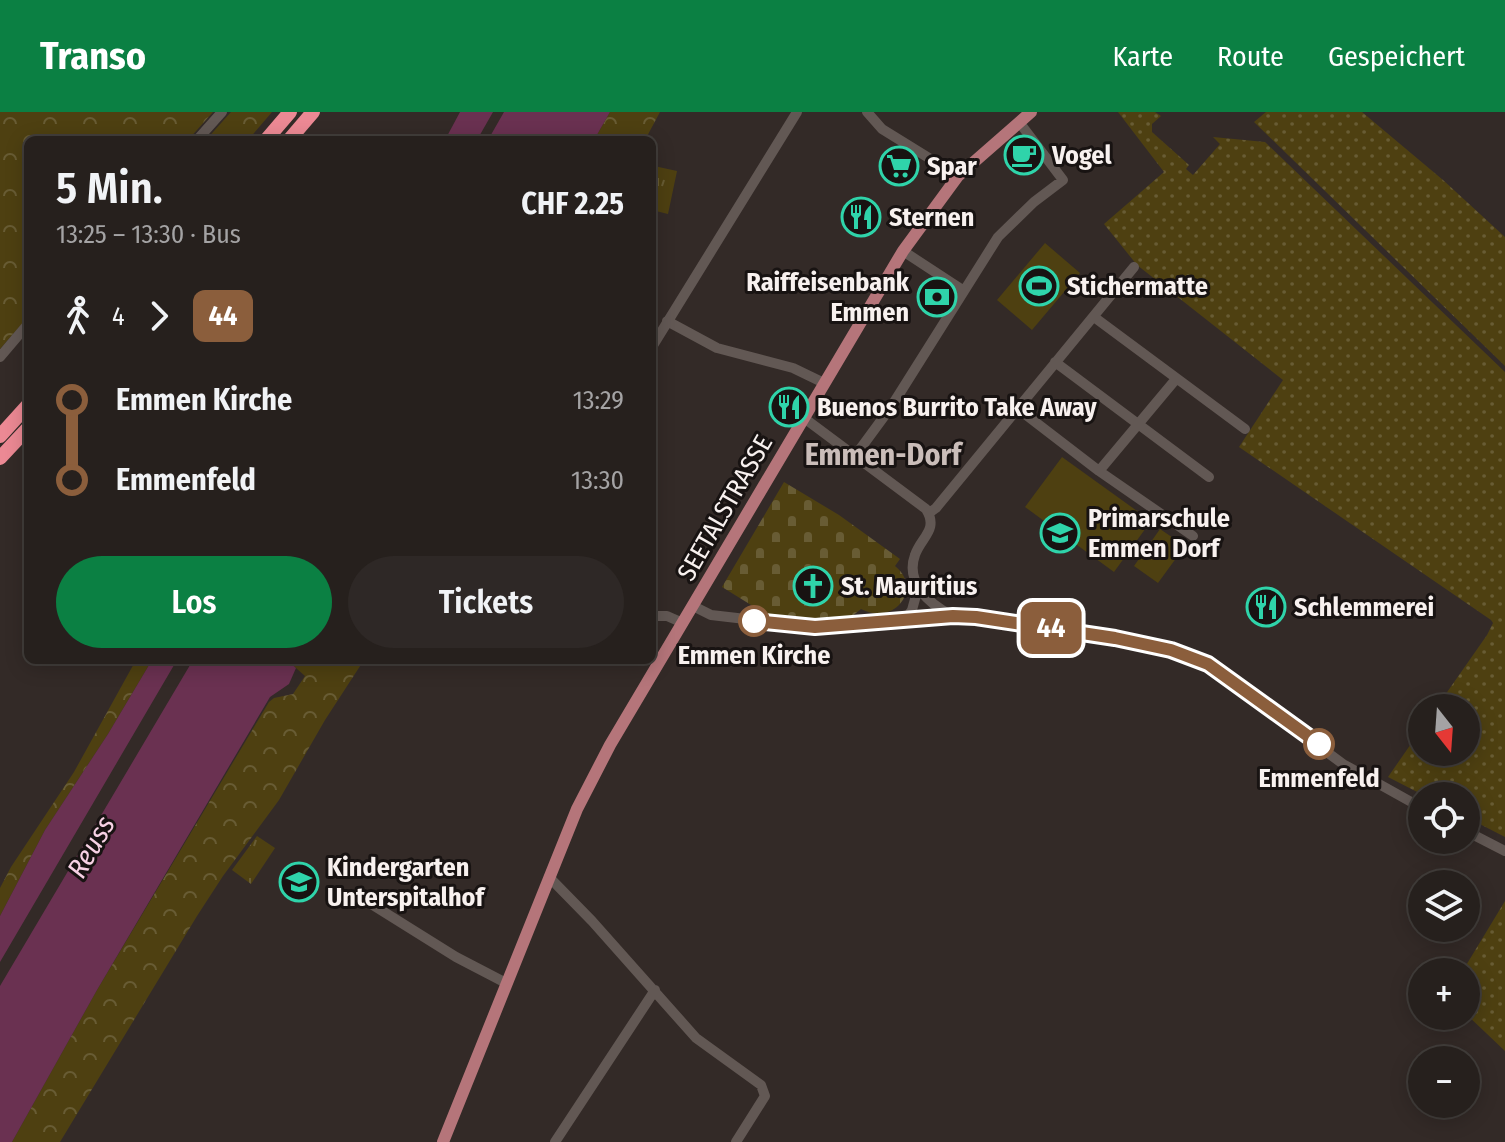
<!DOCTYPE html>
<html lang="de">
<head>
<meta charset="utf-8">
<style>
	body { margin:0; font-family:"Fira Sans Condensed",sans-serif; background:#2e2826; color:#f1f3f6; height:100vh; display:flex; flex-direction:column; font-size:30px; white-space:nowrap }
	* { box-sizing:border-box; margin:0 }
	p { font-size:26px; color:#a4a3a4 }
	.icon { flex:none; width:44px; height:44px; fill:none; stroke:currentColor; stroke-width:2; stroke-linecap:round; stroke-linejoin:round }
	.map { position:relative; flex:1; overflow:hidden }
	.side { position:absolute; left:24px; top:24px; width:632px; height:528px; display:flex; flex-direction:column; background:#26201d; border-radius:12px; box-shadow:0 4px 20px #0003,0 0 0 2px #423e3b }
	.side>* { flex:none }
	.badge { padding:0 16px; border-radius:12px; font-size:28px; line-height:52px }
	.needle { width:52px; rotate:163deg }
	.tools { position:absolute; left:1408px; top:582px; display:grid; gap:16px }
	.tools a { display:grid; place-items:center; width:72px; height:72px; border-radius:50%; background:#26201d; box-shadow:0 4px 20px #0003,0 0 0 2px #423e3b; font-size:40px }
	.map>.badge { position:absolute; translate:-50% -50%; box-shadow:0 0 0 4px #fff }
	.legs { display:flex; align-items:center; gap:12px; height:88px; padding:0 32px; font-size:26px }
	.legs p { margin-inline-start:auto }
	.summary { display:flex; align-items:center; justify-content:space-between; height:136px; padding:0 32px }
	h1 { font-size:44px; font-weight:600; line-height:60px }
	.action { display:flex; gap:16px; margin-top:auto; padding:16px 32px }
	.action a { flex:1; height:92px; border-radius:48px; background:#0b8043; color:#fff; font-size:32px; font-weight:600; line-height:92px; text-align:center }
	.action a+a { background:#2e2826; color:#f1f3f6 }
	ul { padding:0 32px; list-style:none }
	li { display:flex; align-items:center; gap:28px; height:80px; font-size:30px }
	li i { display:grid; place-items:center; width:12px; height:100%; margin:0 10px; background:currentColor }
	li i::after { content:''; width:20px; height:20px; margin:-10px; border:6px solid; border-radius:50%; background:#26201d }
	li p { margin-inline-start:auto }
	li:first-child i { background:linear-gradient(#0000 50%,currentColor 0) }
	li:last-child i { background:linear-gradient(currentColor 50%,#0000 0) }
	header { display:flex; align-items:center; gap:48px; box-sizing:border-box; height:112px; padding:0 40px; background:#0b8043; color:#fff }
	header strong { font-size:38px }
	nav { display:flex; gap:44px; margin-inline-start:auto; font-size:28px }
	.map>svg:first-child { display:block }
</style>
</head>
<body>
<header>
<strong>Transo</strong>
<nav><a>Karte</a><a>Route</a><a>Gespeichert</a></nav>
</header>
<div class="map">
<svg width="1505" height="1030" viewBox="0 0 1505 1030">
	<defs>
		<pattern id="grass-dots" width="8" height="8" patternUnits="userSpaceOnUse" patternTransform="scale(2)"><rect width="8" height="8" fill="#4e4011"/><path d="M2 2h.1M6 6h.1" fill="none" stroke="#685c34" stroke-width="1.8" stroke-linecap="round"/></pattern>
		<pattern id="forest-crowns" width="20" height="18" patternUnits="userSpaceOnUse" patternTransform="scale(2)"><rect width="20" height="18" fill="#4e4011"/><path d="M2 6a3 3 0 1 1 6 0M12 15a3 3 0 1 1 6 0" fill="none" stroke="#685c34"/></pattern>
		<pattern id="cemetery-stones" width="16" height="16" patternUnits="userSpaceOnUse" patternTransform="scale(2)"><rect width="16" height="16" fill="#4e4011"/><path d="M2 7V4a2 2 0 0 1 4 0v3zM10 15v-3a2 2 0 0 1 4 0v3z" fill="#685c34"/></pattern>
		<pattern id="park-tufts" width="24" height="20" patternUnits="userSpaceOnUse" patternTransform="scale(2)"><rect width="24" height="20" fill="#4e4011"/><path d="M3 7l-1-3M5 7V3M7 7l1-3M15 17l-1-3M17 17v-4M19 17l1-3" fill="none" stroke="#685c34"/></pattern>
	</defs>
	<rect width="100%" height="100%" fill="#332a27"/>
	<path fill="url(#grass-dots)" d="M1118,0H1155L1161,4L1152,12V20L1189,53L1186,57L1193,63L1220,32L1213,25L1265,30L1505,260V725L1466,705V684H1425L1388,665L1422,616V640H1466V596H1436L1487,523L1493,511L1491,508L1239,335L1283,268L1137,153L1104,112L1164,60Z
		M1266,0H1362L1443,68L1505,125V254L1254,10Z
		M1505,789V939L1466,902V860H1462Z"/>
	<path fill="url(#forest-crowns)" d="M0,0H213L188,28H28V205L0,237Z
		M231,0H272L248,28H206Z
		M610,0H660L645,28H594Z
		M136,548H152L108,622L45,718L0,804V776L11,755L74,660Z
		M287,548H364L325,608L279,688L223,764L197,804L60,1030H12L97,878L269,590L274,586L293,582L305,564Z"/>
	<path fill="url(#cemetery-stones)" d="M784,370L839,403L900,447L895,454C923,476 895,515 861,497L851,505L821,509L769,504L722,475Z"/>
	<path fill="url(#park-tufts)" d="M654,54L677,59L668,102L652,98V56Z
		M257,724L275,736L251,772L232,758Z"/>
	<path fill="#4e4011" d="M1045,131L1080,161L1032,218L997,188Z
		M1062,345L1151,409L1114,460L1025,395Z
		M1160,417L1185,434L1158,471L1134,454Z"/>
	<path fill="#6a3151" d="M460,0H493L477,28H445Z
		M504,0H610L594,28H488Z
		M152,548H177L0,850V804L45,718L108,622Z
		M193,548H287L296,556L289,572L270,585L97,878L12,1030H0V874Z"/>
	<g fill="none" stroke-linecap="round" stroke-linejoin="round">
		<path stroke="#625854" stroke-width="10" d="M867,0L882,17L958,64
			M197,28L222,0
			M903,139L964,179
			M1094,205L1245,317
			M667,209L717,236L793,256L824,271
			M652,235L797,0
			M0,245L28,212
			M1055,250L1209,365
			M1017,296L1099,359L1193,424
			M804,306L926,397C939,418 921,425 915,443C905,470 929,492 951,503
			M855,344L891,295L998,125L1034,90L1063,68L1019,10
			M1099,359L1176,267
			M929,401L936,396L1134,155
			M693,494L711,503L815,515L953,504L976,505L1115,526L1171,538L1208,552L1343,652L1422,696
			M652,504H667L683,511
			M905,508L912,498L918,476
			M1466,719L1505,739
			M549,765L592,809L696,926L761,973L765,984L736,1030
			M368,790L456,845L506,871
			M555,1030L655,878"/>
		<path stroke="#b5757a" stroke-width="12" d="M443,1030L577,697L610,633L903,139L958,64L1031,0"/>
		<path stroke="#ec8994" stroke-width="14" d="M266,28L290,0
			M289,28L313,0
			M0,324L28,293
			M0,346L28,316"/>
	</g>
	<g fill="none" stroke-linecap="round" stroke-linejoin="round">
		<defs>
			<path id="line-1" d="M754,509L815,515L953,504L976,505L1115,526L1171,538L1208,552L1319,632"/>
		</defs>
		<use href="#line-1" stroke="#fff" stroke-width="18"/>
		<use href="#line-1" stroke="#8b5e3c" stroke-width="12"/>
	</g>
	<defs>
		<symbol id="cafe-ring" viewBox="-11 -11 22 22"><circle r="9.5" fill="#181312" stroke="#2fd4aa" stroke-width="1.5"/><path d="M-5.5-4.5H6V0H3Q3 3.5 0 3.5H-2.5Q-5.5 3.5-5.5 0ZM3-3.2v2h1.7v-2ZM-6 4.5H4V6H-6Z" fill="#2fd4aa"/></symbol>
		<symbol id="supermarket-ring" viewBox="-11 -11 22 22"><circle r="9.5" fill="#181312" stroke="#2fd4aa" stroke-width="1.5"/><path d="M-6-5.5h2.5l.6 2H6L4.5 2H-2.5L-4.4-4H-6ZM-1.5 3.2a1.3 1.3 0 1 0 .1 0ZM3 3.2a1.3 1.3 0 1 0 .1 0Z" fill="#2fd4aa"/></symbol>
		<symbol id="restaurant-ring" viewBox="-11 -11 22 22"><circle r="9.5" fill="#181312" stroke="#2fd4aa" stroke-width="1.5"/><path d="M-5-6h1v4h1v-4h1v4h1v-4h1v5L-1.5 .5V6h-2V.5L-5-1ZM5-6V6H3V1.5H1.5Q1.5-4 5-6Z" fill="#2fd4aa"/></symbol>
		<symbol id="stadium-ring" viewBox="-11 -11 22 22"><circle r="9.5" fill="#181312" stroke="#2fd4aa" stroke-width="1.5"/><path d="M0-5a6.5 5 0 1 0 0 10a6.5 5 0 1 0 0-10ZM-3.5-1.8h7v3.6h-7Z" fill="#2fd4aa"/></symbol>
		<symbol id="bank-ring" viewBox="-11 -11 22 22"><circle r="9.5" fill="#181312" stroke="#2fd4aa" stroke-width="1.5"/><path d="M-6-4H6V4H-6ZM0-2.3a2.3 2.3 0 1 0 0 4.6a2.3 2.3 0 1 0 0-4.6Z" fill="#2fd4aa"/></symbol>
		<symbol id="school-ring" viewBox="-11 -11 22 22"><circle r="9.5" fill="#181312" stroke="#2fd4aa" stroke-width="1.5"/><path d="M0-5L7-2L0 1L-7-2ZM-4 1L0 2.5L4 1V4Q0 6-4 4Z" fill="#2fd4aa"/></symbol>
		<symbol id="church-ring" viewBox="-11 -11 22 22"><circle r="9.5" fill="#181312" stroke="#2fd4aa" stroke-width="1.5"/><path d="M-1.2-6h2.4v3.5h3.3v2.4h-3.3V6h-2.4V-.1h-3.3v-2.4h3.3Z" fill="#2fd4aa"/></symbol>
	</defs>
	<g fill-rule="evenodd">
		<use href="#cafe-ring" x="1002" y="21" width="44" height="44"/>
		<use href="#supermarket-ring" x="877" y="32" width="44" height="44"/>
		<use href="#restaurant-ring" x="839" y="83" width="44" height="44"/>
		<use href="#stadium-ring" x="1017" y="152" width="44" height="44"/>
		<use href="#bank-ring" x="915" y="163" width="44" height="44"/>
		<use href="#restaurant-ring" x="767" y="273" width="44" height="44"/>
		<use href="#school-ring" x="1038" y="399" width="44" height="44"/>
		<use href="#church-ring" x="791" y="452" width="44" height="44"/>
		<use href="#restaurant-ring" x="1244" y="473" width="44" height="44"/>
		<use href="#school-ring" x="277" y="748" width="44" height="44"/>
	</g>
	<g fill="#fff" stroke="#8b5e3c" stroke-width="4">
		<circle cx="754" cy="509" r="14"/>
		<circle cx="1319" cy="632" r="14"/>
	</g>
	<g text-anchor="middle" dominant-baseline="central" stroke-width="6" stroke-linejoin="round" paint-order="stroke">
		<g font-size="26" font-weight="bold" fill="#f8f1ef" stroke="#181312" text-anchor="start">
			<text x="1052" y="43">Vogel</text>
			<text x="927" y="54">Spar</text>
			<text x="889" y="105">Sternen</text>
			<text x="909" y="170" text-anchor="end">Raiffeisenbank<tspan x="909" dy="30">Emmen</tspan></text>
			<text x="1067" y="174">Stichermatte</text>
			<text x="817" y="295">Buenos Burrito Take Away</text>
			<text x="1088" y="406">Primarschule<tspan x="1088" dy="30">Emmen Dorf</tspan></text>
			<text x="841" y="474">St. Mauritius</text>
			<text x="1294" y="495">Schlemmerei</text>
			<text x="327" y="755">Kindergarten<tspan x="327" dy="30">Unterspitalhof</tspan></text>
		</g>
		<g font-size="26" fill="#f8f1ef" stroke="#181312">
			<text transform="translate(725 396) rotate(-60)">SEETALSTRASSE</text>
		</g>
		<g font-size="26" font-weight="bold" fill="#f8f1ef" stroke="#181312">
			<text x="754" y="543">Emmen Kirche</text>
			<text x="1319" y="666">Emmenfeld</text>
		</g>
		<g font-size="28" font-style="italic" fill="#f7d1e4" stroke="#181312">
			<text transform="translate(91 735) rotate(-60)">Reuss</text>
		</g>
		<g font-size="30" font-weight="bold" fill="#cabdb9" stroke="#181312">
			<text x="883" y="343">Emmen-Dorf</text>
		</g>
	</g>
</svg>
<div class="tools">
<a><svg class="needle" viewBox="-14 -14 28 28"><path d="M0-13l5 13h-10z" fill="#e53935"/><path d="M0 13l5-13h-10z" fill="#a4a3a4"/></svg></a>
<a><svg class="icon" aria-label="locate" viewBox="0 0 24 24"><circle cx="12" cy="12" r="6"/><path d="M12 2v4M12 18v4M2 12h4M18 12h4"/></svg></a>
<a><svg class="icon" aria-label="layers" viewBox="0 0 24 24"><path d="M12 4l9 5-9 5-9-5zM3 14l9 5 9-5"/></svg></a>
<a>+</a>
<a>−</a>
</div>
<b class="badge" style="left:1051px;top:516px;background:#8b5e3c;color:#fff">44</b>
<section class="side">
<div class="summary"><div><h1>5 Min.</h1><p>13:25 – 13:30 · Bus</p></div><b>CHF 2.25</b></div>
<div class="legs"><svg class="icon" aria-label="walk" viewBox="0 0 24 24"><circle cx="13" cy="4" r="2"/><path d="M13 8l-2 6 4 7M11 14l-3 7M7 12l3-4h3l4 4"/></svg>4<svg class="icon" aria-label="forward" viewBox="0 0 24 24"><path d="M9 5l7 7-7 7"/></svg><b class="badge" style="background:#8b5e3c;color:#fff">44</b></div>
<ul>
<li><i style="color:#8b5e3c"></i><b>Emmen Kirche</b><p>13:29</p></li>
<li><i style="color:#8b5e3c"></i><b>Emmenfeld</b><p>13:30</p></li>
</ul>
<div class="action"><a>Los</a><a>Tickets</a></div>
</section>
</div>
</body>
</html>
